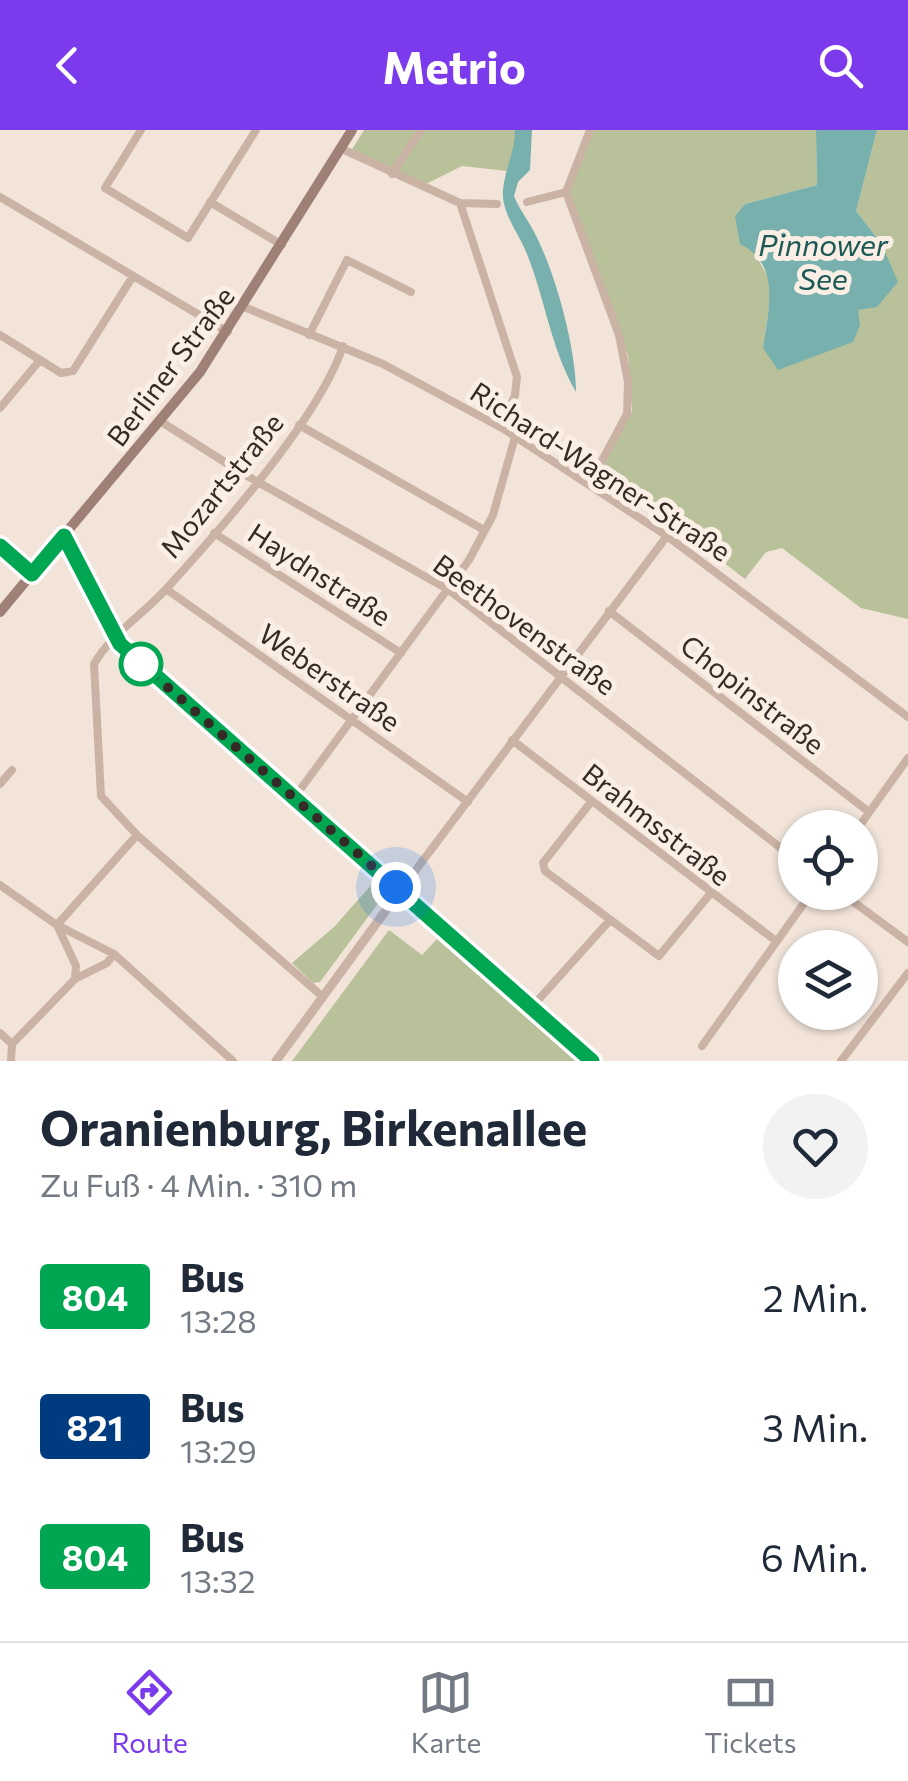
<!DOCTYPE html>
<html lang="de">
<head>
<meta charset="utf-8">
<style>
	body { margin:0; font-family:Commissioner,sans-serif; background:#f2f2f3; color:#1f2937; height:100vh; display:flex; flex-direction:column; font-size:38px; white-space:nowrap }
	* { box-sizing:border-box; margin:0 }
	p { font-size:32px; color:#747a83 }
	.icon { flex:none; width:55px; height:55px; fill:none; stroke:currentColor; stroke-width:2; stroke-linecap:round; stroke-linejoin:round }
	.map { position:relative; height:931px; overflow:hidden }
	.side { display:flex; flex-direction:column; background:#fff; flex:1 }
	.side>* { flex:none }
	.badge { padding:0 20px; border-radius:8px; font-size:35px; line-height:65px }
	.fabs { position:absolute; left:778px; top:680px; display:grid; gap:20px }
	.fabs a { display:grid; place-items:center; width:100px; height:100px; border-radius:50%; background:#fff; box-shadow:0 2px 8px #0004; font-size:50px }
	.you { position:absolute; width:50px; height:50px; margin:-25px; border:8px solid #fff; border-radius:50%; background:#1a73e8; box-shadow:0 0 0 15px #1a73e833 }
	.map>.badge { position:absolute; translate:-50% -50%; box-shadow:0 0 0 5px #fff }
	.round { display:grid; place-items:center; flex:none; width:105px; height:105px; border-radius:52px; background:#f2f2f3 }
	.overview { display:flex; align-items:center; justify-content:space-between; height:170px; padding:0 40px }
	h1 { font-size:48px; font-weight:700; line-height:75px }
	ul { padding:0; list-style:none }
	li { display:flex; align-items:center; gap:30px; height:130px; padding:0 40px }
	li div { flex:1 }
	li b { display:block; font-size:38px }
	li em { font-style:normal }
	li .badge { min-width:110px; font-weight:700; text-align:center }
	header { display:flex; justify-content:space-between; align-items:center; height:130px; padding:0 40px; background:#7c3aed; color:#fff; font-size:45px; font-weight:700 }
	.menu { display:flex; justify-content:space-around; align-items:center; height:140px; border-top:2px solid #e0e1e3; background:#fff; font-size:28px; color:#747a83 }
	.menu a { display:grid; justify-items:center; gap:5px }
	.menu .active { color:#7c3aed }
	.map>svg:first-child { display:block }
</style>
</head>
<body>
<header><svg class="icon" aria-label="back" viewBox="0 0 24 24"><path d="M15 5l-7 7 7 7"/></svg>Metrio<svg class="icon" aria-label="search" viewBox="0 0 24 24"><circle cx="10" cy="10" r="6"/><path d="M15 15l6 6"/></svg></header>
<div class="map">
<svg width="908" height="931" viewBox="0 0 908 931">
	<rect width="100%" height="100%" fill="#f2e4d9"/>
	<path fill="#b8c199" d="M364,0H515V26L507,41L462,36L422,56L348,26Z
		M593,0H816L817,55L745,74L735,86L772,155L763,218L858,180L881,113L856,81L877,0H908V489L861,478L782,418L766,422L745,449L667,389L598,346L632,281L628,226L570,63V50Z
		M373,753L385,764L320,852L313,853L292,833L334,797Z
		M389,800L422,825L437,809L576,931H292Z"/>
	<path fill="#77b0ac" d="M515,0H532L530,40L518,52L514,66C519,79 527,88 533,100C555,140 576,218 576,262C551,219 545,169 527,124C519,103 501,83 503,60C505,38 515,22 515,0Z
		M816,0H877L856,81L881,113L898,152L877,177L858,180L860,195L853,212L778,240L763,218C768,180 782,135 740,114L735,86L745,74L817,55Z"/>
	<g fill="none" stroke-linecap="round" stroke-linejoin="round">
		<path stroke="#cab2a5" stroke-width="8" d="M141,0L105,58L188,108L256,0
			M340,18L460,73L497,74
			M392,44L421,0
			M0,67L228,202
			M210,72L282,115
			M527,72L566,62
			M460,73L517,247L515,265L502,298
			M244,177L383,234L502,298L667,406L908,587
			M0,205L61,243L73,241L133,146
			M309,205L347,130L411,162
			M0,278L40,230
			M160,291L242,343L449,460L795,729
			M299,295L484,400
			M589,355L627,284L628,252L619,205L566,62L590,0
			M214,403L401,523
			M65,406L120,514L400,761L667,406
			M0,417L32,444
			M166,459L468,672
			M609,481L869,682
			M512,610L776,811
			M0,654L12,640
			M294,668L469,430L493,385L515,307
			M591,672L543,733L545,741L659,826L710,764
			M858,698L908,628
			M0,755L57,795L114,824L233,931
			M840,762L908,812
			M75,849L107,833L114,824
			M323,867L137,705L101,666L94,534C111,504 145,483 168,457C220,400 320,286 343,216
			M531,878L610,790
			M0,903L12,914
			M702,916L812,762
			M11,931L12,914L75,849L76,836L57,795L137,705
			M841,931L908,843"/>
		<path stroke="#cab2a5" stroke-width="9" d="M276,931L400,761L592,931"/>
		<path stroke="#9e8076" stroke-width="10" d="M0,482L200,242L352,0"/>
	</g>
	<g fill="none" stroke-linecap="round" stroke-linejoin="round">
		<defs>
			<path id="line" d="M0,416L32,444L64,406L120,514L592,931"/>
		</defs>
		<use href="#line" stroke="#fff" stroke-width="22"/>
		<use href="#line" stroke="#00a651" stroke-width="15"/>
		<path stroke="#362a26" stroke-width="10" stroke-dasharray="0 18" d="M141,534L396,757"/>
	</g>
	<circle fill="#fff" stroke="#00a651" stroke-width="5" cx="141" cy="534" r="20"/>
	<g text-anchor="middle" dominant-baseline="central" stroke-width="10" stroke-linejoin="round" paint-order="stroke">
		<g font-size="28" fill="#362a26" stroke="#faeee5">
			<text transform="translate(170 236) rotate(-53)">Berliner Straße</text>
			<text transform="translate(601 341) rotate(33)">Richard-Wagner-Straße</text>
			<text transform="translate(221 355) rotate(-51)">Mozartstraße</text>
			<text transform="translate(320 444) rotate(33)">Haydnstraße</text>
			<text transform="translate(525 494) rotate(36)">Beethovenstraße</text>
			<text transform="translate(330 547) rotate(35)">Weberstraße</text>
			<text transform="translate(753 564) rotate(38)">Chopinstraße</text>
			<text transform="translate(657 694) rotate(38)">Brahmsstraße</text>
		</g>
		<g font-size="30" font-style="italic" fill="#1b5956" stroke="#faeee5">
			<text x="823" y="113">Pinnower<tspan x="823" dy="34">See</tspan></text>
		</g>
	</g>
</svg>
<div class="fabs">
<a><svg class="icon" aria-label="locate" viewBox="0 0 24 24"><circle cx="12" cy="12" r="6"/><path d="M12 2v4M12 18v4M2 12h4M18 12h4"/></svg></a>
<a><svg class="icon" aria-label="layers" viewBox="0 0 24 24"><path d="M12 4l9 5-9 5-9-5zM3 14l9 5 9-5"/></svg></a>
</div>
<div class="you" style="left:396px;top:757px"></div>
</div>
<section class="side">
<div class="overview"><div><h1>Oranienburg, Birkenallee</h1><p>Zu Fuß · 4 Min. · 310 m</p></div><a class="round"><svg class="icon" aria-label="heart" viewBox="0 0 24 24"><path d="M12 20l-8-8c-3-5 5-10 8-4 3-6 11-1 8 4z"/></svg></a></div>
<ul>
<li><span class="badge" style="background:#00a651;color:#fff">804</span><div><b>Bus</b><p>13:28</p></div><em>2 Min.</em></li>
<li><span class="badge" style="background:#003b80;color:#fff">821</span><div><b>Bus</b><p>13:29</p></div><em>3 Min.</em></li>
<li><span class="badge" style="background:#00a651;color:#fff">804</span><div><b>Bus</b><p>13:32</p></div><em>6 Min.</em></li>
</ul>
</section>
<nav class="menu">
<a class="active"><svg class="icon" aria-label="directions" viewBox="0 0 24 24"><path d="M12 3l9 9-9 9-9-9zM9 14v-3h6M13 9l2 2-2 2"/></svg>Route</a>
<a><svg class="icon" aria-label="map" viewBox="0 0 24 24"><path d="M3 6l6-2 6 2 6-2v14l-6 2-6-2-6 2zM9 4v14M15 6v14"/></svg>Karte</a>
<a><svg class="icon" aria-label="tickets" viewBox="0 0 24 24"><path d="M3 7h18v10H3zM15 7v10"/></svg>Tickets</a>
</nav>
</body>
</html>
